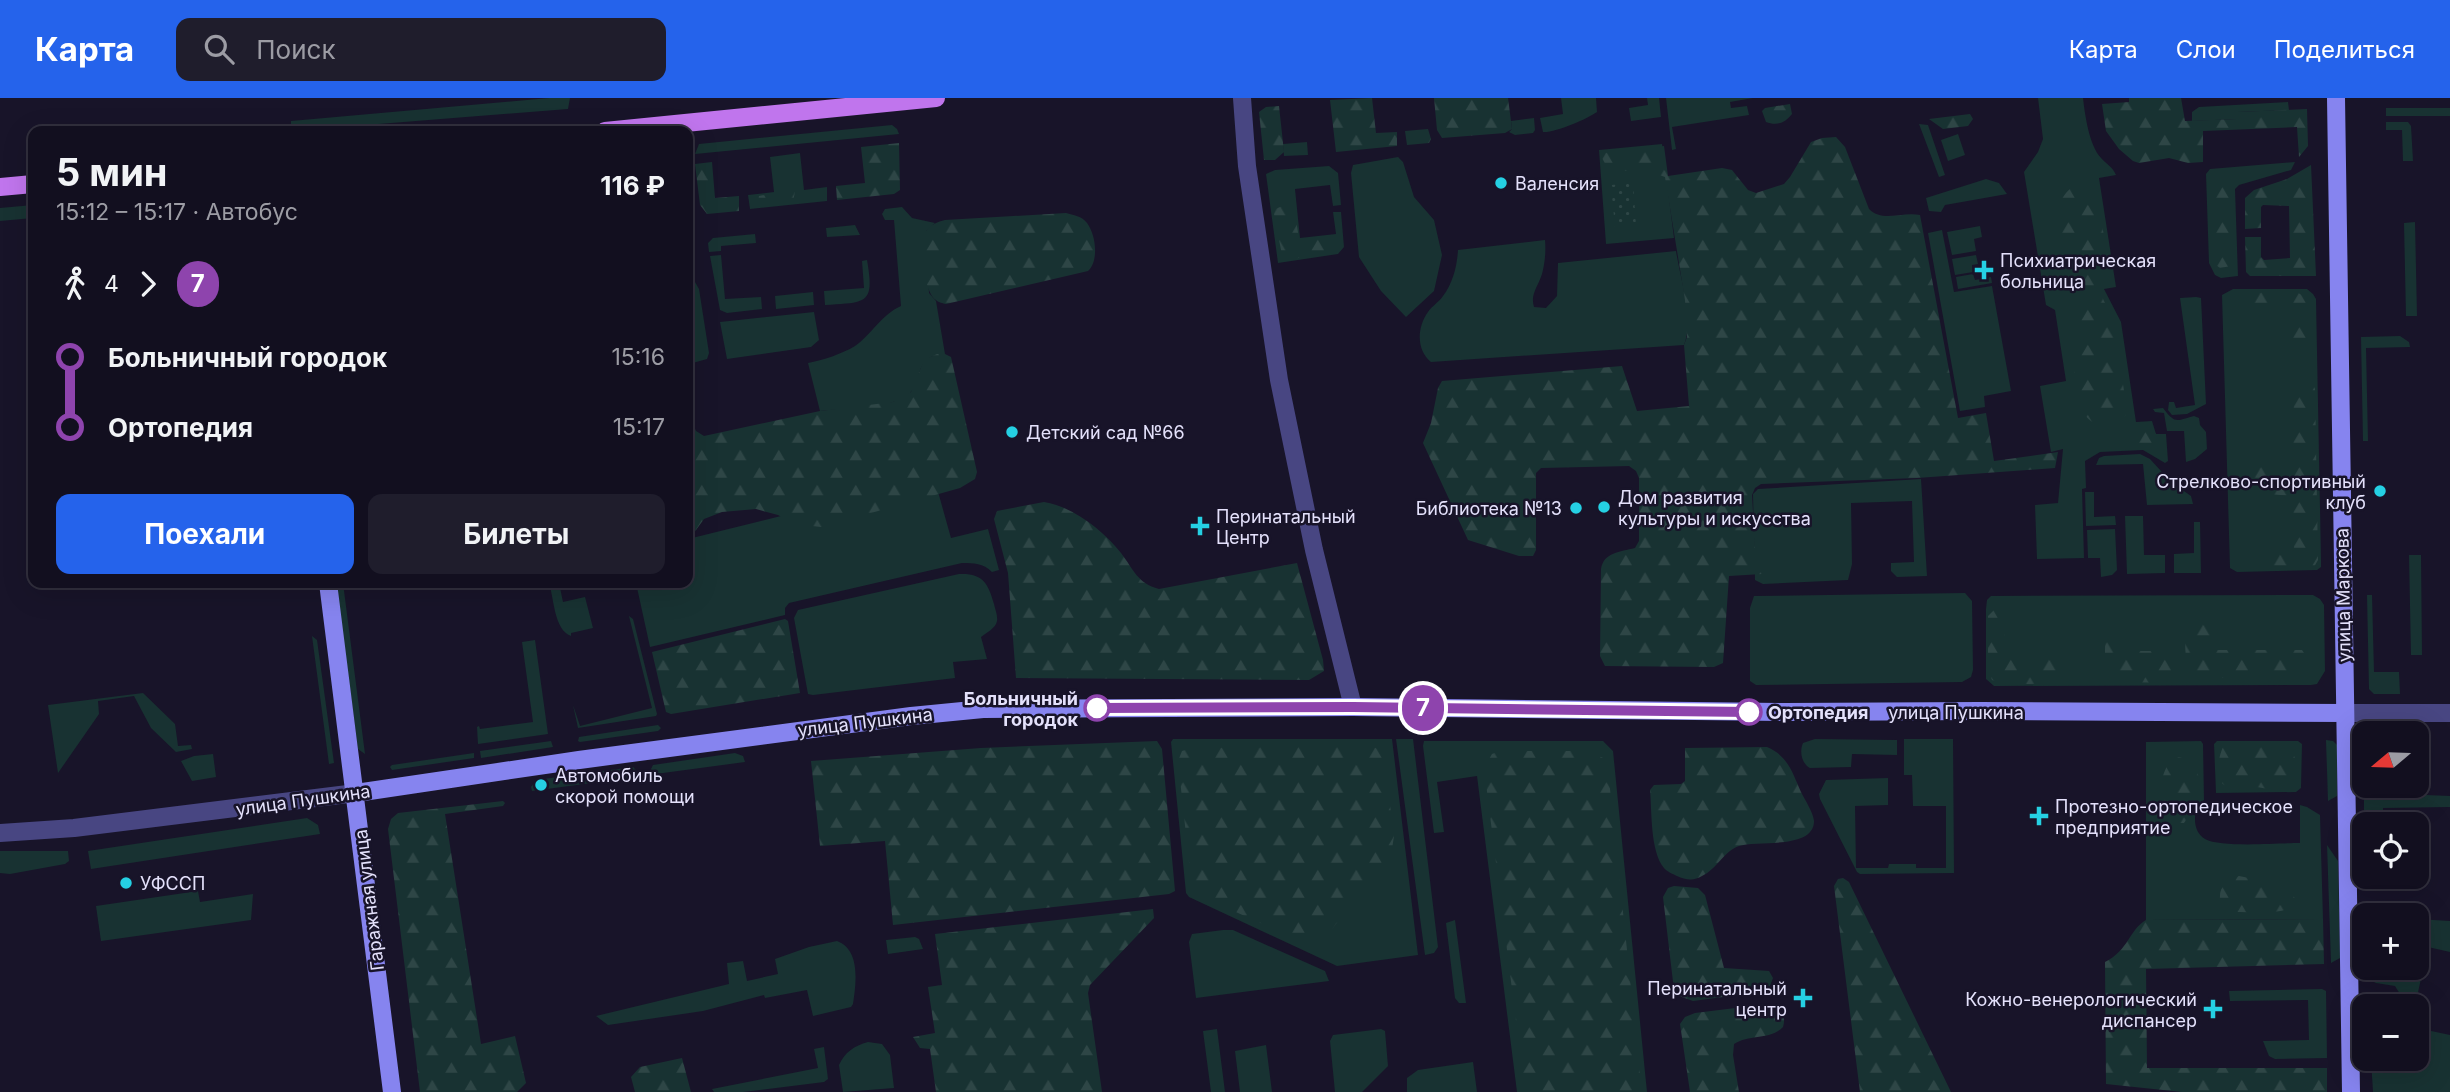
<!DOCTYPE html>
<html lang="ru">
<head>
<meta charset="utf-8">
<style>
	body { margin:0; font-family:Inter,sans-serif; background:#1f1d2c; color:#f1f3f6; height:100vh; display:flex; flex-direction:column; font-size:26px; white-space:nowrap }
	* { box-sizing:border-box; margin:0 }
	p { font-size:23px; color:#9c9ca4 }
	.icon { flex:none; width:38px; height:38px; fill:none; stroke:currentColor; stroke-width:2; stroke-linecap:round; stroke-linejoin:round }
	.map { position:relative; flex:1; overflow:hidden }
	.details { position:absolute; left:28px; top:28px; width:665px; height:462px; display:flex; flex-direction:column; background:#120f1f; border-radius:14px; box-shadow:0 7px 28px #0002,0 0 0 2px #312f3d }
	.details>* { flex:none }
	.badge { padding:0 14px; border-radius:23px; font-size:24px; line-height:46px }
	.needle { width:46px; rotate:251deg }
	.buttons { position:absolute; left:2352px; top:623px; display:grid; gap:14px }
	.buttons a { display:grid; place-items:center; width:77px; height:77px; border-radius:14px; background:#120f1f; box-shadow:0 7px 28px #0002,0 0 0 2px #312f3d; font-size:35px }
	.map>.badge { position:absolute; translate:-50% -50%; box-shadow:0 0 0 4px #fff }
	.legs { display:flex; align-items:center; gap:10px; height:77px; padding:0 28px; font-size:23px }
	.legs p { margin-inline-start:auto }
	.overview { display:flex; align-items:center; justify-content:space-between; height:119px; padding:0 28px }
	h1 { font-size:38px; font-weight:700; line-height:52px }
	.button { display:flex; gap:14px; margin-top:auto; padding:14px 28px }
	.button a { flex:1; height:80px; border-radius:14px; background:#2563eb; color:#fff; font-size:28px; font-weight:700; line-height:80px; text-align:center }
	.button a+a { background:#1f1d2c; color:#f1f3f6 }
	ul { padding:0 28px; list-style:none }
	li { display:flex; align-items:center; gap:24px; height:70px; font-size:26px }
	li i { display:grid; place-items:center; width:10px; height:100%; margin:0 9px; background:currentColor }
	li i::after { content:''; width:18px; height:18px; margin:-9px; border:5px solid; border-radius:50%; background:#120f1f }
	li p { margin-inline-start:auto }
	li:first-child i { background:linear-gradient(#0000 50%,currentColor 0) }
	li:last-child i { background:linear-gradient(currentColor 50%,#0000 0) }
	header { display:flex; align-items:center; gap:42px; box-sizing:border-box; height:98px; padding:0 35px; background:#2563eb; color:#fff }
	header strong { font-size:33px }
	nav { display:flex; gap:38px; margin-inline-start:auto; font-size:24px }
	.search { width:490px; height:63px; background:#1f1d2c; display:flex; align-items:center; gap:18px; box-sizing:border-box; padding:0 24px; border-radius:14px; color:#9c9ca4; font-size:26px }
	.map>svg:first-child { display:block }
</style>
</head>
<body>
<header>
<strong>Карта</strong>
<div class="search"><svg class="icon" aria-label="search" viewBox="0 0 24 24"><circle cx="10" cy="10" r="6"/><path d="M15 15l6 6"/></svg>Поиск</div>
<nav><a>Карта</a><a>Слои</a><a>Поделиться</a></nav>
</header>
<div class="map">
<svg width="2450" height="994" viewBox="0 0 2450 994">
	<defs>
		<pattern id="forest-firs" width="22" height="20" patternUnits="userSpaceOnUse" patternTransform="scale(1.75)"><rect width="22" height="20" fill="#183232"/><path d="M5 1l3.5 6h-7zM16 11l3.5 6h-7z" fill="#2e4646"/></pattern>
		<pattern id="park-dots" width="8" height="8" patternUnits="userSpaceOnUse" patternTransform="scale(1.75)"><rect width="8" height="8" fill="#183232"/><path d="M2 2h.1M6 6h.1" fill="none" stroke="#2e4646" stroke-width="1.8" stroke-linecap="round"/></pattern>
	</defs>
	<rect width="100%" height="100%" fill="#181429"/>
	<path fill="#183232" d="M549,0H570L568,11L291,33V23Z
		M1561,0H1596L1597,14C1587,21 1555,35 1543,34L1540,20L1563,16Z
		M1647,0H1659L1661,19L1631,23L1629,10L1648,7Z
		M1666,0H1753L1730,4L1731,10L1747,8L1749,17L1672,29L1676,51L1672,52Z
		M2038,0H2083C2085,17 2089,47 2101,60C2107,67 2112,68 2116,77L2099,80L2116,189L2104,191L2121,224L2136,324L2152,323L2156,336H2166L2168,363L2165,365L2143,352L2100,354L2085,363L2086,390L2082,391L2084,460L2037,461L2035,407L2058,405L2063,351L2051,354L2040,288L2066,283L2055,212L2046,207L2024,74L2038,54L2043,41Z
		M2288,4L2289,12L2238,14V21L2192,23V14L2199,9Z
		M2386,10H2450V18H2386Z
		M1534,20L1535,32L1533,35L1515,37L1509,34L1512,31L1511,23Z
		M2386,24H2408L2411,28L2413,63H2403L2402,32H2386Z
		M1919,26L1928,27L1945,77L1939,79Z
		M892,27L897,31L899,36L695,56L699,46Z
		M1958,36L1965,57L1948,63L1941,42Z
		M1307,44L1308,57L1284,58L1283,46Z
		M1662,46L1674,140L1606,146L1599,52Z
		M800,55L804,92L827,89V103L750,111L748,97L774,94L770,59Z
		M1398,59L1403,64L1414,99L1434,122L1442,157L1434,193L1406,219L1381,193L1359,159L1351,75L1353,67Z
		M2295,64L2291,72L2239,87L2235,91L2238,178L2221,180L2215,177L2209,165L2206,76L2210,71Z
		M1329,68L1338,75L1341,107L1333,108L1330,87L1295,91L1300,140L1336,136L1333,114H1341L1344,149L1338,156L1278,165L1266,76L1275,72Z
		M1986,81L1999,85L2007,96L1945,107L1941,114L1929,113L1926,100Z
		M33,107V120L0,123V110Z
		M902,109L912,120L935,125L926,133L929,195L936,203L945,256C909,258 927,288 903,300C883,311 844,310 820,313L808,265C823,262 842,256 855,248C872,236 882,216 901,208L894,122H885L882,116L885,111Z
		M2415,124L2417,218H2406L2404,125Z
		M855,127L860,137L827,139L826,130Z
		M1980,128L1982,139L1974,141L1976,153L1952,157L1947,134Z
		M1942,132L1954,194L1992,188L2011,293L1984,298L1985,309L1960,313L1928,135Z
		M755,136L756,145L721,148V153L709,154L708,145L713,140Z
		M1545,142C1546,153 1545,165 1542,176C1538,189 1530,196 1534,209L1546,210L1557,198L1558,165L1676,153C1680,179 1694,222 1684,247L1431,264C1416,252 1417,229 1428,214C1432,208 1439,204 1443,198C1453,185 1457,168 1458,152Z
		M721,157L725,201L761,199L762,211L727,215L720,212L710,158Z
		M1976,157L1978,166L1972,167L1973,174L1955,177L1952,161Z
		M867,162C875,207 866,204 825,207L824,193L864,190L862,163Z
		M1973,176L1975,182L1991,179L1992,185L1958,191L1956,179Z
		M695,184L699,191L709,255L707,261L689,266L688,186Z
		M2233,191H2307L2313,196L2316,201L2321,462V469L2317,472L2237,474L2230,470L2222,197Z
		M813,194L814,207L776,211L775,198Z
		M2196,199L2201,200L2206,306L2187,316L2172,317L2168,312L2169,304H2174L2176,310L2195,307L2180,200Z
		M814,214L819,242L811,249L727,261L720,224Z
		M2400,238L2409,244L2410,249L2366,250L2368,343H2363L2361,239Z
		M2163,310C2175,326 2176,323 2194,318L2199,320L2200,327L2206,334L2207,351L2195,361L2186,364L2184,333H2167L2164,315L2155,314L2153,311Z
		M2140,356L2150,361L2171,384L2191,398L2193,406L2147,407L2143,366L2096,367L2099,360L2104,358Z
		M970,371L937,390L951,440L988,431L999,472L992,474C983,465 974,465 962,465L789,505L785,510V517L650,549L636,485H688V441Z
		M1921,381L1927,478L1897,479L1891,473V465L1914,464L1912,403L1851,405L1852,466L1848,482L1763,486L1755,482L1753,396L1758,391Z
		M2085,394H2094V419L2115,418L2116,427L2086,428Z
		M2125,418H2143L2144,457H2165V475L2127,476Z
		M2194,424H2200L2201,475H2174V456L2194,455Z
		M2115,431L2117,472L2112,477L2101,479L2100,460H2088L2087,432Z
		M2409,457H2421L2422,557H2411Z
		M959,476C983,475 988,485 994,506C995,511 998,518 997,523C996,530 986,535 981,539L987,561L953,564L955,580L813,597L808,596L794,520L798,512Z
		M336,485H343L365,656L358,651Z
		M549,485H559L563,504L585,499L593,530L571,535V538C554,532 554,500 549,485Z
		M1965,495L1972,503L1973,572L1971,579L1962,584L1756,587L1750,583V510L1754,498Z
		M2313,497L2320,501L2324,507L2325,573L2317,586L2311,587L1994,588L1986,581V511L1987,502L1991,498Z
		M2367,497H2372L2374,574H2399L2400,596H2374L2369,591Z
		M629,518L633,521L657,616L656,618L578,630L573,607L580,628L652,610Z
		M312,538L317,542L334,665L329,666Z
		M535,542L548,636L478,646L477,629L479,628L480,631L533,624L522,544Z
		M143,595L175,626L178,648L191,647L192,651L176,654L151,630L134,598L98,603L99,616L58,675L48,607Z
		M658,627L661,630L658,633L580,644L578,643L579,639Z
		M1173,641H1392L1418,857L1337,868L1189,799L1186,795L1171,644Z
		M1396,641H1413L1438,849L1434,855L1425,857Z
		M1815,641L1897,642V657L1852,656L1851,669L1810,670C1802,666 1799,654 1803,645Z
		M1904,641H1953L1954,775L1860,776L1857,774L1820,701L1819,696L1826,682L1888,680V707L1855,708L1856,770H1888L1889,766H1916V770H1946V708H1913L1912,677H1904Z
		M2326,642L2333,643L2337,647V698L2328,703Z
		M551,643L553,649L481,660L480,653Z
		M1424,643H1603L1613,653L1647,994H1517L1477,678L1437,684L1444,734L1434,735L1423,648Z
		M2201,643L2203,646L2204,702C2197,708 2195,713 2195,722C2195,729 2198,737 2205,741C2221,750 2279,745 2300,745V707L2307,709L2320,717L2323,821L2146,822V644Z
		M2217,643H2298L2302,646L2301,690L2296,694L2216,695L2214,646Z
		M474,655V660L392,672L390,669L392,667Z
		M735,655L743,658L745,664L648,677L653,667Z
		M213,656L216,679L192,683L181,663L194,658Z
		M633,669L638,674L636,679L532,693L531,689L536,682Z
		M2364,684V688H2408L2426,697L2450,698V709L2383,710V726H2364Z
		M307,720L318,727L320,736L91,771L88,753Z
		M2327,747L2338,763L2340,860L2331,865Z
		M0,753H68L69,763L65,766L10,776L0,775Z
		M198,793L200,804L253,796L251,822L101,843L96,808Z
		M2417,821L2450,823V854L2428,849L2415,908H2401L2400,896L2395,888L2376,885L2368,881V870H2417Z
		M1455,822L1466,905H1459L1455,900L1446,825Z
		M1223,832H1233L1325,873L1329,883L1196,900L1189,844L1192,836Z
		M915,839L919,841L923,851L888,856L886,842Z
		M837,843C861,852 856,886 853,906L851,909L813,918L807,892L765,900L764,897L703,913L608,927L596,918L729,886L727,865L743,863L747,883L778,876L775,861L809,849Z
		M2322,891L2326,893L2327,960L2275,961L2269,958L2263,943L2309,942L2308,902L2230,903L2229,893Z
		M2417,930L2450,937V994H2373L2371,961H2417Z
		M1217,931L1225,994H1211L1203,933Z
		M1381,931L1385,933L1388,968L1362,994H1335L1330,943L1333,937Z
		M868,944L882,946L890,957L894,990L843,994L839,967C845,954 854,948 868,944Z
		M1266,947L1272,994H1240L1235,953Z
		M824,949L828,981L824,984L743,994H714L712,991L818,970L814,951Z
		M1473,964L1477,994H1407V980L1418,972Z"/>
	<path fill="url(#forest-firs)" d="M1372,0L1376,35L1397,34V48L1336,54L1330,2Z
		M1434,0H1508L1512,31L1505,35L1442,40L1437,32Z
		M2129,0H2181L2185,23L2237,21L2238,14L2307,11L2308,48L2299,59L2297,29L2203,33V64L2188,65L2169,60L2139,65L2133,63L2119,51L2106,33L2102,6L2129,4Z
		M1790,6L1792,16C1785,25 1777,28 1766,24L1762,13L1765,10Z
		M1279,8L1284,54L1275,62H1264L1259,14L1266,9Z
		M1970,16L1973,21L1968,28L1943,31L1929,21Z
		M1428,31L1431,41L1429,45L1407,47L1405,33Z
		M1836,39L1845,49L1869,111C1883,125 1902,113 1920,117L1958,320L1986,315L1994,363L2058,354L2055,370L1917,380L1761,386L1755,390L1752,397L1755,451L1762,476L1729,478L1723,565L1714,569L1605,568L1600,558L1601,471C1604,454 1620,454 1635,450L1639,443V380L1636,373L1629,368L1541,370L1536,375V452L1533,458H1519L1468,442L1423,345L1431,325L1438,290L1442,283L1622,268L1637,313L1689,308L1684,247L1687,239L1685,202L1665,79L1645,72L1622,73L1607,69L1602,60L1604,55L1664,48L1668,78L1722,70L1732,72L1748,92L1756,95L1784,86L1790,79L1811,44L1822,40Z
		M899,45L900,92L894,96L837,102L836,88L865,85L861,49Z
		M712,64L715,100L739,98V113L707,116L700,107L695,66Z
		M2311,67L2316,178H2250L2246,174L2245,139H2261V159L2264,162L2290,160L2289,108L2263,107L2261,109V130L2245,131V100L2254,92L2287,81Z
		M2226,81L2231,88L2233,164L2231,168L2220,170L2216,167L2214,158L2212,92L2216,84Z
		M2086,83H2095L2096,86L2110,178L2100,195L2114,223L2127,314C2123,327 2101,331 2091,323C2086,320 2081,311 2079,305C2067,267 2083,229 2073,192C2072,187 2069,182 2067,177C2063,160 2056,129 2058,112C2060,98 2073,85 2086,83Z
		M783,90L795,94L793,103L763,109L758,104L759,98L776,95Z
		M1288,106L1294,109L1299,141L1323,140L1328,143V148L1323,156L1292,161L1282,157L1274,116L1275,111Z
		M1066,115C1073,117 1082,118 1087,125C1096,137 1099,163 1088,173L946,206C943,205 939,205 936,202C924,195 918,145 926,133C931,126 938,124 945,122Z
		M2292,193C2318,198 2311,229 2311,250L2307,255L2298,257L2293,253L2291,211L2262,210L2252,223L2246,218V204L2250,195Z
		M937,256H945L951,259L977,374L975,381L960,390L821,429L795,426L778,417L756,411L722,414L704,421L688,443V316L696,333L704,338L820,313L893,304L911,294L924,262Z
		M2294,280L2311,282L2315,291L2318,462L2314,469L2309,470L2267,471L2260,470L2254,459L2258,456L2291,455L2294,453L2293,401L2291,398L2258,395C2249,386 2249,377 2259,368L2290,366L2293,364Z
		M2138,327H2148L2157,337H2164L2165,349L2159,353L2135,347L2132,335Z
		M1044,404C1072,408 1104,433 1121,455C1134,472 1137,485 1159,491L1297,465L1323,562L1324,573L1309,582L1016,580L1008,475L994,421L997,413Z
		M1994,512L2003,515L2005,519V557L2061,558L2065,562V572C2064,575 2061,579 2058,581C2049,588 2003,587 1992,582L1988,571V518Z
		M785,521L788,523L800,595L671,616L666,614L652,554Z
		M2198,522H2204L2212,531L2214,552H2302L2310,564C2308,572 2305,576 2297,578L2212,580C2205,578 2197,577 2191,570C2183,560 2184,537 2190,526Z
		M2109,525L2116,526C2120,535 2117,545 2122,553H2171L2178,556L2183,571L2180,583L2174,585L2122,584C2099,577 2106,549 2106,528Z
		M1157,643L1162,651L1175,793L1169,796L893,827L885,743L820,748L811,663L981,650Z
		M2230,647H2285C2298,657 2300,673 2294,688C2280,695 2265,690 2250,688C2243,688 2234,691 2228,689C2213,684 2218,660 2223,649Z
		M1371,648L1383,653L1394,738L1392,751L1327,838L1313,843H1300L1198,797L1192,792L1178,663L1182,653L1192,650Z
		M1767,649C1788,658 1792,674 1801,694C1805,702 1813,714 1814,723C1814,752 1756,742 1739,748C1724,753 1717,771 1702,778C1694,783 1686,782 1677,778C1673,776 1666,773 1664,770C1650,753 1652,713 1650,692L1654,687L1681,686L1685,683V650Z
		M1500,653H1590L1603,660L1608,672L1642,994H1525L1484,670L1492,656Z
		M2175,659C2195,659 2205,683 2198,701C2194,709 2189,718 2184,725C2155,727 2154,675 2175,659Z
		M503,703L505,705L503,708L445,716L481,946L515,938L526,985L517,994H420L388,731L391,721L398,715Z
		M2239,778L2279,786L2292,794L2297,806C2281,819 2249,813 2229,814L2220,802C2219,787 2226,783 2239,778Z
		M1843,780L1849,784L1951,994H1860L1834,788L1838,781Z
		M1674,788L1698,790L1705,797L1724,870L1769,873L1773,880L1768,893L1693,903L1679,898L1674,892L1663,799L1668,790Z
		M1153,811L1154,820L1090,887L1088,895L1102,994H936L930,951L920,950L913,939L935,935L928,889L942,887L935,836Z
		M2323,821L2324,866L2146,871L2147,970H2327V994H2182L2106,986L2105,864C2129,852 2129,832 2146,822Z
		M1768,906C1779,909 1787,916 1783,929C1771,942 1749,936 1734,946L1733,957L1739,994H1690L1680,926L1685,919L1695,915Z
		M682,960L691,994H635L631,979L640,969Z"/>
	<path fill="url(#park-dots)" d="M1633,85L1636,127L1615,129L1611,87Z"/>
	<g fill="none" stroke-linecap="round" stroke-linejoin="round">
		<path stroke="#484682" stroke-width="18" d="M1242,0L1247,68L1279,282L1314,452L1353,609
			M2345,615H2450
			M0,735L74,730L356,695"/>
		<path stroke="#8684ef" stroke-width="18" d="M2336,0L2351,994
			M328,485L392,994
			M356,695L579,662L911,618L983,611L1353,609L1785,614L1979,613L2345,615"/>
		<path stroke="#c075ed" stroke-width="18" d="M605,33L936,0
			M0,89L33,86"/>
	</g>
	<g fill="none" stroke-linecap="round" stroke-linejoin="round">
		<defs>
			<path id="line-1" d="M1097,610L1353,609L1749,614"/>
		</defs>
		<use href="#line-1" stroke="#fff" stroke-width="16"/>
		<use href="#line-1" stroke="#8e44ad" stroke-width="10"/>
	</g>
	<g fill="#25d0e3" stroke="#181429" stroke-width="2.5">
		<circle cx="1501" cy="85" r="7"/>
		<path d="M1980.5 161.5h7v7h7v7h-7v7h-7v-7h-7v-7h7z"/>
		<circle cx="1012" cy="334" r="7"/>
		<circle cx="2380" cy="393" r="7"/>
		<circle cx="1604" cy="409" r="7"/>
		<circle cx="1576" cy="410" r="7"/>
		<path d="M1196.5 417.5h7v7h7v7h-7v7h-7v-7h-7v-7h7z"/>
		<circle cx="541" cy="687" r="7"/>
		<path d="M2035.5 707.5h7v7h7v7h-7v7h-7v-7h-7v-7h7z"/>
		<circle cx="126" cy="785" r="7"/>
		<path d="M1799.5 889.5h7v7h7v7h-7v7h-7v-7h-7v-7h7z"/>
		<path d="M2209.5 900.5h7v7h7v7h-7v7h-7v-7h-7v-7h7z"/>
	</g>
	<g fill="#fff" stroke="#8e44ad" stroke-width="3.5">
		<circle cx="1097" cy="610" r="12"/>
		<circle cx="1749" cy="614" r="12"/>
	</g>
	<g text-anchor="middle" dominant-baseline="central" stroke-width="5" stroke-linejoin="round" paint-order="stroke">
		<g font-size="18" fill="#e4e1fb" stroke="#181429" text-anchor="start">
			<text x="1515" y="85">Валенсия</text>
			<text x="2000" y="162">Психиатрическая<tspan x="2000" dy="21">больница</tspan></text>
			<text x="1026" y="334">Детский сад №66</text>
			<text x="2366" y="383" text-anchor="end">Стрелково-спортивный<tspan x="2366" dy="21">клуб</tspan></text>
			<text x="1618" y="399">Дом развития<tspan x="1618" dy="21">культуры и искусства</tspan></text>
			<text x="1562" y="410" text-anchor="end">Библиотека №13</text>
			<text x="1216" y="418">Перинатальный<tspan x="1216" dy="21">Центр</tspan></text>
			<text x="555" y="677">Автомобиль<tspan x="555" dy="21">скорой помощи</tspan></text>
			<text x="2055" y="708">Протезно-ортопедическое<tspan x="2055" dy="21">предприятие</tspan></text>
			<text x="140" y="785">УФССП</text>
			<text x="1787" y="890" text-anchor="end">Перинатальный<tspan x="1787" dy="21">центр</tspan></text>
			<text x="2197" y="901" text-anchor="end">Кожно-венерологический<tspan x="2197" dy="21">диспансер</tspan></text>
		</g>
		<g font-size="18" fill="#e4e1fb" stroke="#181429">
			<text transform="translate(2343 497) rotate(-91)">улица Маркова</text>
			<text x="1956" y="614">улица Пушкина</text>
			<text transform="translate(865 624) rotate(-7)">улица Пушкина</text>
			<text transform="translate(303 702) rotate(-8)">улица Пушкина</text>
			<text transform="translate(369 802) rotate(-97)">Гаражная улица</text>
		</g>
		<g font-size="18" font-weight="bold" fill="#e4e1fb" stroke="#181429" text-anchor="end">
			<text x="1078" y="600">Больничный<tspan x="1078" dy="21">городок</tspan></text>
			<text x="1768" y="614" text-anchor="start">Ортопедия</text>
		</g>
	</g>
</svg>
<div class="buttons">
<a><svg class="needle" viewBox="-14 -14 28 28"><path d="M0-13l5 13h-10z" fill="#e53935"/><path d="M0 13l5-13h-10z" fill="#9c9ca4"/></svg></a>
<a><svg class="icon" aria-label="locate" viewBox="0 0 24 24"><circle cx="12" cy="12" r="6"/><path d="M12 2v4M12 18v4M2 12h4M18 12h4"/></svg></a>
<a>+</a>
<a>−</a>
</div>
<b class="badge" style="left:1423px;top:610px;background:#8e44ad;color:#fff">7</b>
<section class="details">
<div class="overview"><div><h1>5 мин</h1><p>15:12 – 15:17 · Автобус</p></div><b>116 ₽</b></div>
<div class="legs"><svg class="icon" aria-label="walk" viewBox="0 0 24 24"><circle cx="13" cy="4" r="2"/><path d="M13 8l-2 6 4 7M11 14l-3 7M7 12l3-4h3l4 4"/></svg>4<svg class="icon" aria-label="forward" viewBox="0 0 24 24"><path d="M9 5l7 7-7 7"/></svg><b class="badge" style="background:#8e44ad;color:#fff">7</b></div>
<ul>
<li><i style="color:#8e44ad"></i><b>Больничный городок</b><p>15:16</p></li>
<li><i style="color:#8e44ad"></i><b>Ортопедия</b><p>15:17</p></li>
</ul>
<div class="button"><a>Поехали</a><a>Билеты</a></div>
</section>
</div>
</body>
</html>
